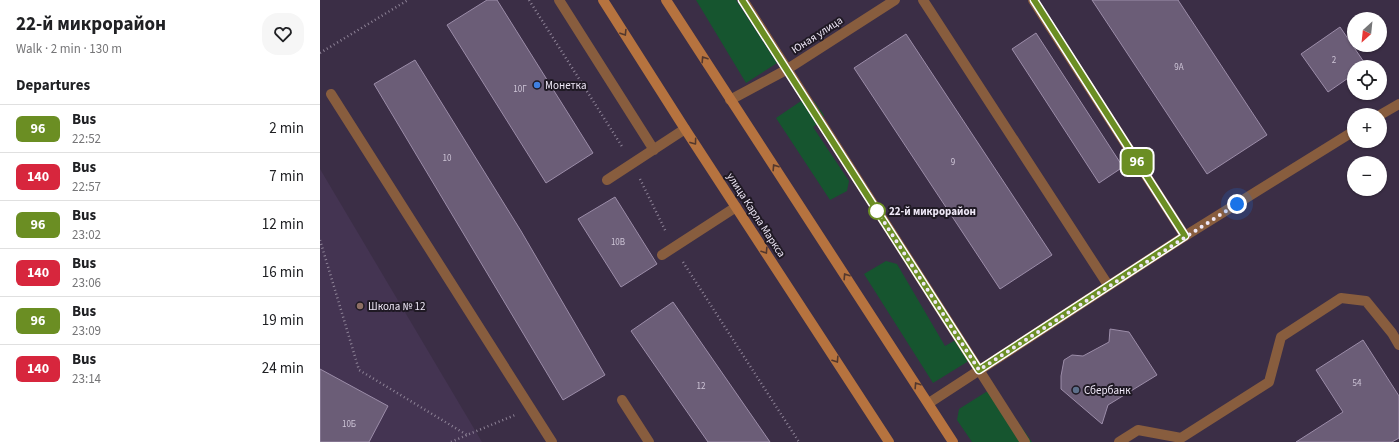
<!DOCTYPE html>
<html lang="en">
<head>
<meta charset="utf-8">
<style>
	body { margin:0; font-family:"Source Sans 3",sans-serif; background:#f6f6f6; color:#202124; height:100vh; display:flex; flex-direction:column; font-size:15px; white-space:nowrap }
	* { box-sizing:border-box; margin:0 }
	p { font-size:13px; color:#757577 }
	.icon { flex:none; width:22px; height:22px; fill:none; stroke:currentColor; stroke-width:2; stroke-linecap:round; stroke-linejoin:round }
	.map { position:relative; flex:1; overflow:hidden }
	.sheet { display:flex; flex-direction:column; background:#fff; width:320px }
	.sheet>* { flex:none }
	.badge { padding:0 8px; border-radius:6px; font-size:14px; line-height:26px }
	.needle { width:26px; rotate:207deg }
	.tools { position:absolute; left:1027px; top:12px; display:grid; gap:8px }
	.tools a { display:grid; place-items:center; width:40px; height:40px; border-radius:50%; background:#fff; box-shadow:0 1px 3px #0004; font-size:20px }
	.you { position:absolute; width:20px; height:20px; margin:-10px; border:3px solid #fff; border-radius:50%; background:#1a73e8; box-shadow:0 0 0 6px #1a73e833 }
	.map>.badge { position:absolute; translate:-50% -50%; box-shadow:0 0 0 2px #fff }
	h2 { padding:0 16px; font-size:15px; line-height:36px }
	.round { display:grid; place-items:center; flex:none; width:42px; height:42px; border-radius:16px; background:#f6f6f6 }
	.head { display:flex; align-items:center; justify-content:space-between; height:68px; padding:0 16px }
	h1 { font-size:19px; font-weight:700; line-height:30px }
	ul { padding:0; list-style:none }
	li { display:flex; align-items:center; gap:12px; height:48px; padding:0 16px; border-top:1px solid #e0e0e0 }
	li div { flex:1 }
	li b { display:block; font-size:15px }
	li em { font-style:normal }
	li .badge { min-width:44px; font-weight:700; text-align:center }
	main { display:flex; flex:1; min-height:0 }
	.map>svg:first-child { display:block }
</style>
</head>
<body>
<main>
<section class="sheet">
<div class="head"><div><h1>22-й микрорайон</h1><p>Walk · 2 min · 130 m</p></div><a class="round"><svg class="icon" aria-label="heart" viewBox="0 0 24 24"><path d="M12 20l-8-8c-3-5 5-10 8-4 3-6 11-1 8 4z"/></svg></a></div>
<h2>Departures</h2>
<ul>
<li><span class="badge" style="background:#6b8e23;color:#fff">96</span><div><b>Bus</b><p>22:52</p></div><em>2 min</em></li>
<li><span class="badge" style="background:#d7263d;color:#fff">140</span><div><b>Bus</b><p>22:57</p></div><em>7 min</em></li>
<li><span class="badge" style="background:#6b8e23;color:#fff">96</span><div><b>Bus</b><p>23:02</p></div><em>12 min</em></li>
<li><span class="badge" style="background:#d7263d;color:#fff">140</span><div><b>Bus</b><p>23:06</p></div><em>16 min</em></li>
<li><span class="badge" style="background:#6b8e23;color:#fff">96</span><div><b>Bus</b><p>23:09</p></div><em>19 min</em></li>
<li><span class="badge" style="background:#d7263d;color:#fff">140</span><div><b>Bus</b><p>23:14</p></div><em>24 min</em></li>
</ul>
</section>
<div class="map">
<svg width="1079" height="442" viewBox="0 0 1079 442">
	<rect width="100%" height="100%" fill="#3b2e46"/>
	<path fill="#443452" d="M0,169L162,442H0Z"/>
	<path fill="#16552f" d="M376,0H416L457,63L426,83Z
		M484,99L494,101L504,115L503,120L493,127L529,181L527,191L510,200L456,118Z
		M566,261L577,264L625,346L641,337L651,356L647,362L613,383L544,274Z
		M666,392H677L712,442H652L637,420L639,409Z"/>
	<path fill="#6b5d77" stroke="#9c8da9" d="M167,0H177L273,153L226,183L127,25Z
		M772,0H858L947,135L887,174Z
		M1020,27L1046,65L1034,67V74L1008,92L981,54Z
		M716,33L803,167L779,183L692,49Z
		M586,34L732,255L680,289L534,68Z
		M95,60L201,231L285,375L243,400L54,84Z
		M295,197L337,264L301,287L258,219Z
		M353,302L450,442H388L311,331Z
		M790,329L809,332L837,375L788,405L782,424L741,389V376L744,360L752,355L763,356L789,342Z
		M1043,340L1079,396V438L1072,442H976L1023,412L996,370Z
		M0,369L68,406L49,442H0Z"/>
	<g fill="none" stroke-linecap="round" stroke-linejoin="round">
		<path stroke="#8f8498" stroke-width="2.5" stroke-dasharray="1 3" stroke-linecap="butt" d="M209,0L303,148
			M0,53L88,0
			M320,179L346,232
			M0,240L39,370L147,435L195,415
			M363,262L479,442
			M131,442L147,435"/>
		<path stroke="#885d3e" stroke-width="10" d="M239,0L334,150
			M423,0L705,442
			M603,0L788,285
			M713,0L865,236
			M11,94L232,442
			M287,180L365,129
			M342,255L416,207
			M302,400L329,442
			M799,442L818,430L861,438L949,382L961,337L1021,298L1046,301L1072,333L1079,345"/>
		<path stroke="#885d3e" stroke-width="10" d="M410,100L466,70L575,0
			M1060,115L1079,104
			M609,403L865,236L1034,131"/>
		<path stroke="#b6733f" stroke-width="10" d="M283,0L365,129L569,442
			M346,0L633,442"/>
	</g>
	<defs><path id="oneway-chevron" d="M-2-3.5L2.5 0L-2 3.5" fill="none" stroke-width="1.6" stroke-linecap="round" stroke-linejoin="round"/></defs>
	<g stroke="#54382d">
		<use href="#oneway-chevron" transform="translate(304 33) rotate(58)"/>
		<use href="#oneway-chevron" transform="translate(384 59) rotate(-123)"/>
		<use href="#oneway-chevron" transform="translate(374 142) rotate(54)"/>
		<use href="#oneway-chevron" transform="translate(455 167) rotate(-123)"/>
		<use href="#oneway-chevron" transform="translate(445 251) rotate(57)"/>
		<use href="#oneway-chevron" transform="translate(526 276) rotate(-123)"/>
		<use href="#oneway-chevron" transform="translate(516 360) rotate(57)"/>
		<use href="#oneway-chevron" transform="translate(597 385) rotate(-123)"/>
	</g>
	<g fill="none" stroke-linecap="round" stroke-linejoin="round">
		<defs>
			<path id="line" d="M422,0L659,370L865,236L714,0"/>
		</defs>
		<use href="#line" stroke="#fff" stroke-width="9"/>
		<use href="#line" stroke="#6b8e23" stroke-width="6"/>
		<path stroke="#eee7f6" stroke-width="4" stroke-dasharray="0 7.2" d="M557,211L659,370L917,204"/>
	</g>
	<circle fill="#3f7fe0" stroke="#1f1924" stroke-width="1.5" cx="217" cy="85" r="4"/>
	<circle fill="#fff" stroke="#6b8e23" stroke-width="2" cx="557" cy="211" r="8"/>
	<circle fill="#8d6e63" stroke="#1f1924" stroke-width="1.5" cx="40" cy="306" r="4"/>
	<circle fill="#5c6f8a" stroke="#1f1924" stroke-width="1.5" cx="756" cy="390" r="4"/>
	<g text-anchor="middle" dominant-baseline="central" stroke-width="4" stroke-linejoin="round" paint-order="stroke">
		<g font-size="9" fill="#cdc4d6">
			<text x="1014" y="60">2</text>
			<text x="859" y="67">9А</text>
			<text x="200" y="89">10Г</text>
			<text x="127" y="158">10</text>
			<text x="633" y="162">9</text>
			<text x="298" y="242">10В</text>
			<text x="1037" y="383">54</text>
			<text x="381" y="386">12</text>
			<text x="29" y="424">10Б</text>
		</g>
		<g font-size="11" fill="#eee7f6" stroke="#1f1924">
			<text transform="translate(497 35) rotate(-33)">Юная улица</text>
			<text transform="translate(436 215) rotate(57)">улица Карла Маркса</text>
		</g>
		<g font-size="11" fill="#eee7f6" stroke="#1f1924" text-anchor="start">
			<text x="225" y="85">Монетка</text>
			<text x="48" y="306">Школа № 12</text>
			<text x="764" y="390">Сбербанк</text>
		</g>
		<g font-size="11" font-weight="bold" fill="#eee7f6" stroke="#1f1924" text-anchor="start">
			<text x="569" y="211">22-й микрорайон</text>
		</g>
	</g>
</svg>
<div class="tools">
<a><svg class="needle" viewBox="-14 -14 28 28"><path d="M0-13l5 13h-10z" fill="#e53935"/><path d="M0 13l5-13h-10z" fill="#757577"/></svg></a>
<a><svg class="icon" aria-label="locate" viewBox="0 0 24 24"><circle cx="12" cy="12" r="6"/><path d="M12 2v4M12 18v4M2 12h4M18 12h4"/></svg></a>
<a>+</a>
<a>−</a>
</div>
<div class="you" style="left:917px;top:204px"></div>
<b class="badge" style="left:817px;top:162px;background:#6b8e23;color:#fff">96</b>
</div>
</main>
</body>
</html>
